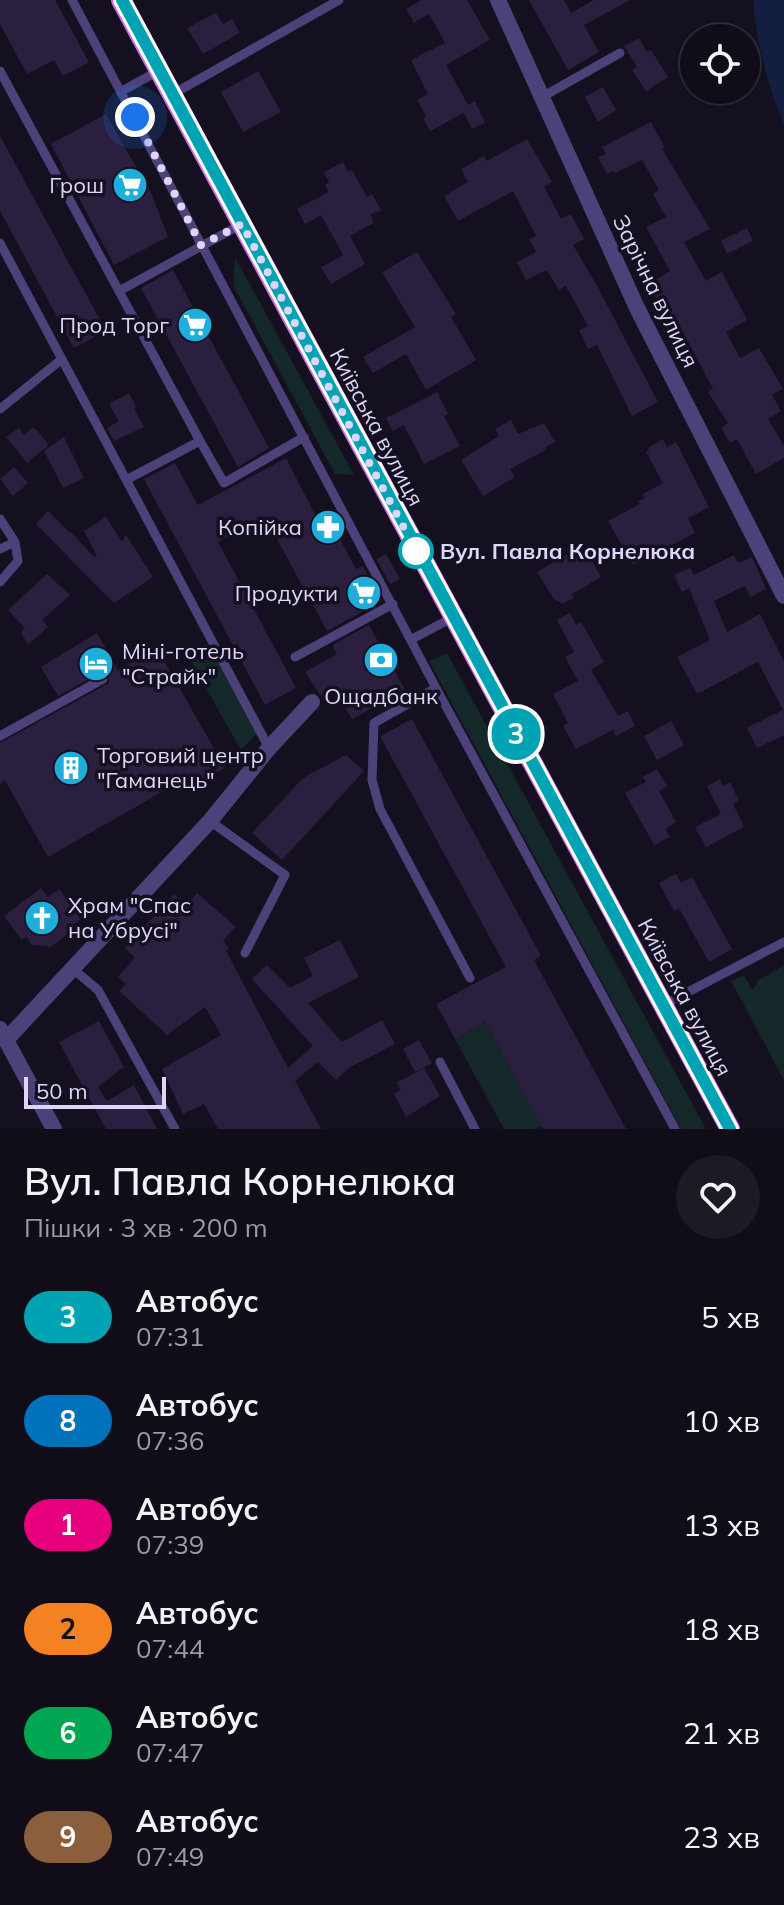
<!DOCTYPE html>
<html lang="uk">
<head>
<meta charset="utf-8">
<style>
	body { margin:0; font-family:Mulish,sans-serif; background:#1e1a25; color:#f1f3f6; height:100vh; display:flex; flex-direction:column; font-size:30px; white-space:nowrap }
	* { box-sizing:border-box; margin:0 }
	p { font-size:26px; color:#9c9ba2 }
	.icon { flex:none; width:44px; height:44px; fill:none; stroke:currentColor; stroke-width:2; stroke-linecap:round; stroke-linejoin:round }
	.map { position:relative; height:1129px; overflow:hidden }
	.sheet { display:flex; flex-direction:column; background:#100c18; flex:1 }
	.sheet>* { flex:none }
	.badge { padding:0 16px; border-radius:26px; font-size:28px; line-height:52px }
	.buttons { position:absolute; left:680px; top:24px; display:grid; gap:16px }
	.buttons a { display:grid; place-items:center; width:80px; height:80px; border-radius:50%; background:#100c18; box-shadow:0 2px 6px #0004,0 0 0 2px #302c37; font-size:40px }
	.scale { position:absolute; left:24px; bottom:20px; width:142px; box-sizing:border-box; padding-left:8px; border:4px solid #ded5f9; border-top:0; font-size:22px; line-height:28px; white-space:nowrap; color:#ded5f9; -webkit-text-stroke:6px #151020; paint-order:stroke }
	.you { position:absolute; width:40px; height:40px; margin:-20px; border:6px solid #fff; border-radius:50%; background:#1a73e8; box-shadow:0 0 0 12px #1a73e833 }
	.map>.badge { position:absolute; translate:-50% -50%; box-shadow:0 0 0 4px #fff }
	.round { display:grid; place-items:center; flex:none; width:84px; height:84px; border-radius:42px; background:#1e1a25 }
	.summary { display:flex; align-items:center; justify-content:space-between; height:136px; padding:0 24px }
	h1 { font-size:38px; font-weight:600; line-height:60px }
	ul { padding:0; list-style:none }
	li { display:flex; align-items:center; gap:24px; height:104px; padding:0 24px }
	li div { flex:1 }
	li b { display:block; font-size:30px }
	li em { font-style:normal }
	li .badge { min-width:88px; font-weight:700; text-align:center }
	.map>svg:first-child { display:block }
</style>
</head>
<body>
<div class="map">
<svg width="784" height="1129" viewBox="0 0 784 1129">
	<rect width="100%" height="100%" fill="#151020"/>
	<path fill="#142729" d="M235,257L354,475L335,474L233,285Z
		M211,646L258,732L241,750L189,658Z
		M447,653L706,1129H681L429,661Z
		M784,965V1080L731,981L744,975L752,990L759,980Z
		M485,1022L542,1126L535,1129H504L455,1039Z"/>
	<path fill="#141e40" d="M753,0H784V125C768,87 756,41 753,0Z"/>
	<path fill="#2a1f3e" d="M0,0H55L89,62L63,76L54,60L27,74L0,24Z
		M421,0H467L490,40L446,65L468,105L475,101L485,123L472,129L464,113L430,131L423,118L426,116L417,100L428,94L411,60L445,43L429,14L414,23L406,9Z
		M529,0H564L571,13L594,0H630L584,25L599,52L568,70Z
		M216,13L223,24L232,19L240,33L203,54L187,28Z
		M639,38L647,52L651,50L668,77L646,91L632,70L637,67L624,46Z
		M258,71L281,112L243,132L221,92Z
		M603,87L616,110L598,122L585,97Z
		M106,114L152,195L168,237L114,265L51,144Z
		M651,122L665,148L662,149L710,229L684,242L706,281L722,272L747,320L726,332L740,358L759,348L783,389L772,395L781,411L768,419L784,446V458L756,474L737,439L730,443L721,428L728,423L708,392L713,389L684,334L669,342L663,329L671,324L648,284L670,271L646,227L666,217L653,194L659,190L642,160L615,173L614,171L607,174L598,157L606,154L602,147Z
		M0,136L106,331L74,348L0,211Z
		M527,139L552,182L544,187L561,219L571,214L584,239L573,245L596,284L658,402L632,416L597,345L588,349L579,330L588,326L566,286L559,290L547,270L526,280L517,262L536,252L529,239L536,236L513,191L458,221L444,196L468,182L461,169L484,156L487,161Z
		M343,162L348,172L352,170L367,197L372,194L381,210L370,215L374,223L350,236L365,264L331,284L321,267L343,255L321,215L305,224L297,209L329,192L325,185L329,182L324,172Z
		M747,228L753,241L727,254L721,241Z
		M417,252L456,314L451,317L476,360L426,390L406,354L373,373L363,357L415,327L382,272Z
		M173,270L269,448L238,467L141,288Z
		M437,392L448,414L444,416L460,446L424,464L404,425L393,431L386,418Z
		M129,393L136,407L134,408L144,427L114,441L107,428L119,421L109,404Z
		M511,420L518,434L544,423L555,442L546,447L547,449L510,469L515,477L483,496L461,460L499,436L495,429Z
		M34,427L49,445L27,463L6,437L19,428L24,435Z
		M64,437L84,478L63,488L44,451Z
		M663,439L667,447L676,442L709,507L688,518L695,533L633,565L608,521L640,504L638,501L645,498L643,494L663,483L646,452L649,451L648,448Z
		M286,458L318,520L327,515L356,569L363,566L376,592L357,602L362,612L327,631L265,517L218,542L296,688L265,705L144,479L175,463L198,505Z
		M14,467L28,483L13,496L0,479Z
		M48,511L70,533L71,532L94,557L97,556L84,531L106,517L122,542L126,535L153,577L114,603L36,524Z
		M574,550L578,557L583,554L588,561L591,559L601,577L572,594L574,598L563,604L554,599L537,572Z
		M386,554L400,579L390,584L376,559Z
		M734,555L738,563L752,557L766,589L750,597L745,586L714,601L727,632L760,614L784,661V735L757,748L747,728L783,710L758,662L697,694L677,657L710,640L689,588L682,592L674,575L690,568L694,575Z
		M47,574L70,595L42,620L48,627L28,645L21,632L25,628L8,610Z
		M570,613L576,625L581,622L604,662L591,670L618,716L628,711L635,726L616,736L613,730L576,749L563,726L568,723L553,694L578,681L565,657L574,652L557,620Z
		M369,625L405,690L352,719L336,692L323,699L305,672L337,654L333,647L334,644Z
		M97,633L118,670L157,648L225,768L187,787L183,780L48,857L5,780L0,784V743L109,683V675L102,672L58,696L41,667Z
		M412,719L541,956L534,960L626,1129H543L485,1022L455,1039L436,1004L506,967L381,738V736Z
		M671,721L684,745L657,760L644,736Z
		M346,755L364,771L282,860L252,833L303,778Z
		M657,769L667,786L659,791L676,822L665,829L670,837L654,845L625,793L646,782L643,777Z
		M720,779L723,786L730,782L739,801L733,804L744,827L706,847L695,827L721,814L707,786Z
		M676,874L681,883L692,877L732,949L709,962L679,908L674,911L659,883Z
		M41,888L48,897L59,889L70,904L80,896L89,908L78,916L81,919L71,926L73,930L49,948L48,946L32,945L26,937L22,940L4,916Z
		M197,893L236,927L223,940L229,949L226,951L288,1068L313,1046L252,979L267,965L290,988L313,976L304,958L340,940L359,977L308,1003L342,1042L382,1020L395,1044L350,1067L336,1080L318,1062L295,1081L321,1129H218L204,1104L183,1114L162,1069L221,1035L205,1007L167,1035L119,991L126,984L118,977L135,958L125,948L174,894L186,905Z
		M99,1021L124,1067L98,1087L107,1101L134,1085L157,1129H106L77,1076L59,1042Z
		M419,1040L432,1063L415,1072L403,1049Z
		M424,1068L440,1096L406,1117L394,1094L401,1090L396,1083Z"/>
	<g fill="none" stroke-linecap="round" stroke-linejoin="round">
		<path stroke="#4c4279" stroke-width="9" d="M72,0L436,688L675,1129
			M0,71L200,441L126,480
			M122,91L160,70
			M173,94L339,0
			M542,97L620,53
			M0,243L269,748
			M119,291L242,224
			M0,409L62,359
			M200,441L224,483L304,437
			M0,519L15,542L18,561L0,582
			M0,549L15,542
			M412,639L452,618
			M295,657L393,604
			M436,688L374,723L372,780L380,809L470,978
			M0,736L103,679
			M210,821L285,875L245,953
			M73,969L98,990L175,1129
			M663,1005L784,942
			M440,1062L475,1129"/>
		<path stroke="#4c4279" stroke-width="16" d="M498,0L637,308L784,596
			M0,1029L54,1129
			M6,1040L210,821L269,748L312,702"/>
		<path stroke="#cd6bea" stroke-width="20" d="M121,0L730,1129"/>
	</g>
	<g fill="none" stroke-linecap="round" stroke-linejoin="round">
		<defs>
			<path id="line" d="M122,0L730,1129"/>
		</defs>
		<use href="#line" stroke="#fff" stroke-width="18"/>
		<use href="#line" stroke="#00a3b4" stroke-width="12"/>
		<path stroke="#ded5f9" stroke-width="8" stroke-dasharray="0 14.4" d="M135,117L201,245L242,224L420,558L416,551"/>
	</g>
	<defs>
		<symbol id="supermarket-disc" viewBox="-11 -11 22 22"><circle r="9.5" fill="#1faddb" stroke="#151020"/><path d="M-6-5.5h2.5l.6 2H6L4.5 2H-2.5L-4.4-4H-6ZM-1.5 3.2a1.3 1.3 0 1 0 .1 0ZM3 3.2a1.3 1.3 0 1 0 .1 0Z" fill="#fff"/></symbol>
		<symbol id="pharmacy-disc" viewBox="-11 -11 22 22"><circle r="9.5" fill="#1faddb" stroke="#151020"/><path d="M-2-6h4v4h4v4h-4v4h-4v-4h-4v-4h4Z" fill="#fff"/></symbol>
		<symbol id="bank-disc" viewBox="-11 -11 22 22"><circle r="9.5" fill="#1faddb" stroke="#151020"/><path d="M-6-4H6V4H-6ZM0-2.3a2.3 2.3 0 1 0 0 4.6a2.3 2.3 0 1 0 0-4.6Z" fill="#fff"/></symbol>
		<symbol id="hotel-disc" viewBox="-11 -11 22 22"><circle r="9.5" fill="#1faddb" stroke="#151020"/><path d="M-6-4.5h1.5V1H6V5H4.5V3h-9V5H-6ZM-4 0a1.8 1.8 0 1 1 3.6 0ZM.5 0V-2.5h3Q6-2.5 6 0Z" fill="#fff"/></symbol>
		<symbol id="building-disc" viewBox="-11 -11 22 22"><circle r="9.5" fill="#1faddb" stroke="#151020"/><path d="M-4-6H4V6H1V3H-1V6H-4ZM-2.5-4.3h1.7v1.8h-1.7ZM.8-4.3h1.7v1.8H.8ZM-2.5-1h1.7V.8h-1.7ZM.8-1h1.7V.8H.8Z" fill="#fff"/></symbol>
		<symbol id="church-disc" viewBox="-11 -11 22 22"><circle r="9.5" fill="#1faddb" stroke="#151020"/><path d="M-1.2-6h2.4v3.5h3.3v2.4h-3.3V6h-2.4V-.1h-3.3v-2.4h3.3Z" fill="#fff"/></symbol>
	</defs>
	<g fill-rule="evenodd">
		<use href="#supermarket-disc" x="110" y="165" width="40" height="40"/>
		<use href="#supermarket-disc" x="175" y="305" width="40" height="40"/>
		<use href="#pharmacy-disc" x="308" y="507" width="40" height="40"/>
		<use href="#supermarket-disc" x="344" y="573" width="40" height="40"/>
		<use href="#bank-disc" x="361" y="640" width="40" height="40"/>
		<use href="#hotel-disc" x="76" y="644" width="40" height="40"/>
		<use href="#building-disc" x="51" y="748" width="40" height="40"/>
		<use href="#church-disc" x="22" y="898" width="40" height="40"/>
	</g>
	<circle fill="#fff" stroke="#00a3b4" stroke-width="4" cx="416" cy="551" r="16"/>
	<g text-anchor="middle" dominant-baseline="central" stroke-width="7" stroke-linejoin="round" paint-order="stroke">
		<g font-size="22" fill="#ded5f9" stroke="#151020" text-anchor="end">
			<text x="104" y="185">Грош</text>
			<text x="169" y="325">Прод Торг</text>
			<text x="302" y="527">Копійка</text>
			<text x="338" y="593">Продукти</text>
			<text x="122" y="651" text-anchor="start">Міні-готель<tspan x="122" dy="25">"Страйк"</tspan></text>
			<text x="381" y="696" text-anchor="middle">Ощадбанк</text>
			<text x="97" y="755" text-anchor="start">Торговий центр<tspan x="97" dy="25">"Гаманець"</tspan></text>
			<text x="68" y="905" text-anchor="start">Храм "Спас<tspan x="68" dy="25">на Убрусі"</tspan></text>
		</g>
		<g font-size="22" fill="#ded5f9" stroke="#151020">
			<text transform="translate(656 291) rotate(64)">Зарічна вулиця</text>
			<text transform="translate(377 427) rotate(62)">Київська вулиця</text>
			<text transform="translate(685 997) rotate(62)">Київська вулиця</text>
		</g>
		<g font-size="22" font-weight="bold" fill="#ded5f9" stroke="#151020" text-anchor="start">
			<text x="440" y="551">Вул. Павла Корнелюка</text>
		</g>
	</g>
</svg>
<div class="buttons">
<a><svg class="icon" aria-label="locate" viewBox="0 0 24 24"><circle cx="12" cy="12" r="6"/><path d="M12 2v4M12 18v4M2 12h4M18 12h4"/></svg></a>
</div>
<div class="scale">50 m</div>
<div class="you" style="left:135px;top:117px"></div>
<b class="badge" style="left:516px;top:734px;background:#00a3b4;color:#fff">3</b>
</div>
<section class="sheet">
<div class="summary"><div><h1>Вул. Павла Корнелюка</h1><p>Пішки · 3 хв · 200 m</p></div><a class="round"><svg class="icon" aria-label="heart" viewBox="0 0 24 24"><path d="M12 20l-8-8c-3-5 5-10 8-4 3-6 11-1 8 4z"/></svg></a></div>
<ul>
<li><span class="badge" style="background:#00a3b4;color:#fff">3</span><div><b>Автобус</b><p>07:31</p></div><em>5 хв</em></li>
<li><span class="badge" style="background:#0072bc;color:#fff">8</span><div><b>Автобус</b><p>07:36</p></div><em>10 хв</em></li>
<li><span class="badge" style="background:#e6007e;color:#fff">1</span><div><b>Автобус</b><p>07:39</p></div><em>13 хв</em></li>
<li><span class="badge" style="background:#f58220;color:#111">2</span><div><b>Автобус</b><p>07:44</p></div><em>18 хв</em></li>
<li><span class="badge" style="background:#00a651;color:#fff">6</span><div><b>Автобус</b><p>07:47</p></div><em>21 хв</em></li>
<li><span class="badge" style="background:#8b5e3c;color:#fff">9</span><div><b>Автобус</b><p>07:49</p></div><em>23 хв</em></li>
</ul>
</section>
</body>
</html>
